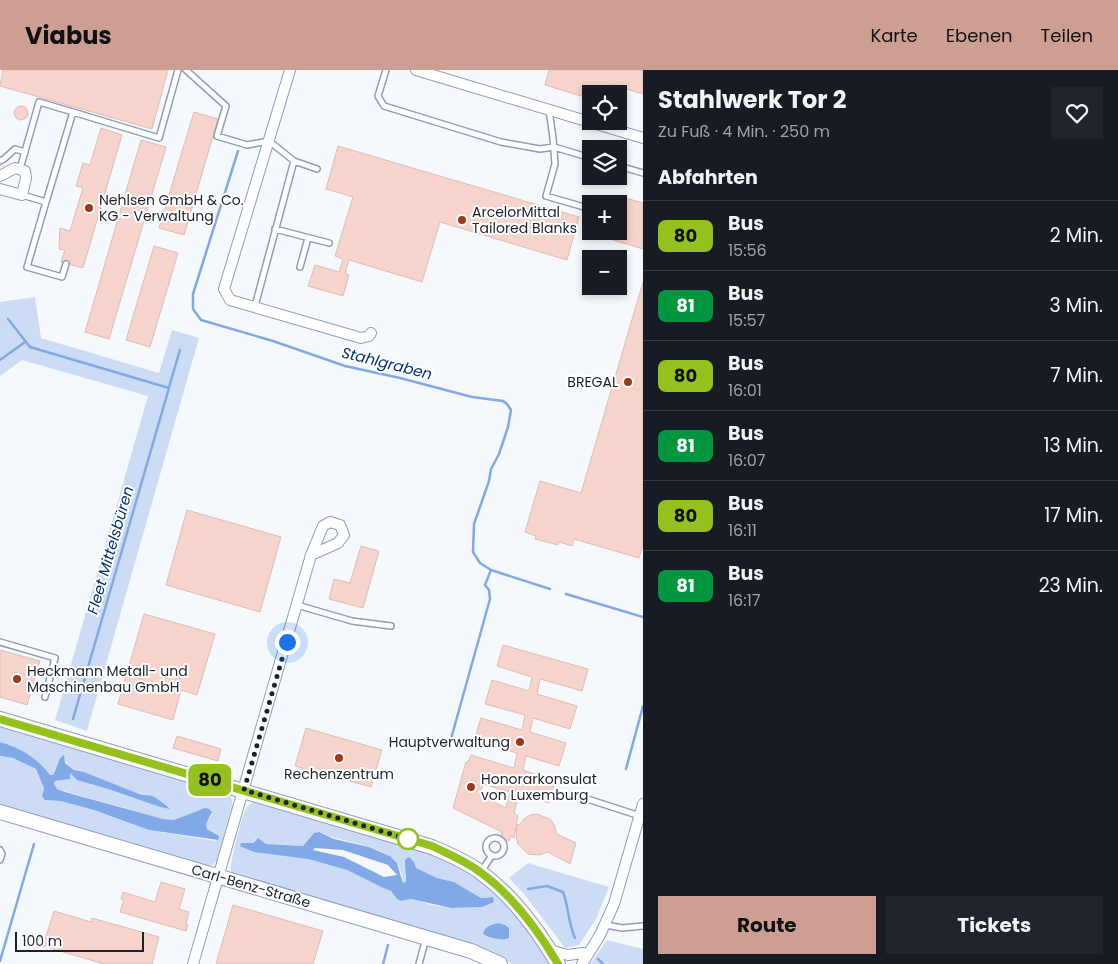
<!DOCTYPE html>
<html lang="de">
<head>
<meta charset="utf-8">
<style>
	body { margin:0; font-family:Poppins,sans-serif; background:#20242c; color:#f1f3f6; height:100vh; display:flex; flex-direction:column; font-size:19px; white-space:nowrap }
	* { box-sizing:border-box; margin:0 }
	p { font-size:16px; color:#9ea1a6 }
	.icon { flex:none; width:28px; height:28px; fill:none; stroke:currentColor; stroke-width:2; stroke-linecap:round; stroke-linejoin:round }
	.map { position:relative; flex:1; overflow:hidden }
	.drawer { display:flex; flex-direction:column; background:#171b24; width:475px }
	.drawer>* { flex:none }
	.badge { padding:0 10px; border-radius:8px; font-size:18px; line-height:32px }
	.controls { position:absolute; left:582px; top:15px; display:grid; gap:10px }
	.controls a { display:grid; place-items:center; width:45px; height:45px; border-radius:0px; background:#171b24; box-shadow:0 2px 8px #0003; font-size:25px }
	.scale { position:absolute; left:15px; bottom:12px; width:129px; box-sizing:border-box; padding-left:5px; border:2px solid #1c222c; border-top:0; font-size:14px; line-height:18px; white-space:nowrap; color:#1c222c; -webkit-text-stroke:4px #fff; paint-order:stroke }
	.you { position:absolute; width:25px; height:25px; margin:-12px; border:4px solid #fff; border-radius:50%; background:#1a73e8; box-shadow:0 0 0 8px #1a73e833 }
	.map>.badge { position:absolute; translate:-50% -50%; box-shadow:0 0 0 2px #fff }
	h2 { padding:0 15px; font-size:19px; line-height:45px }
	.round { display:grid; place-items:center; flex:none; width:52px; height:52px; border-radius:0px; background:#20242c }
	.headline { display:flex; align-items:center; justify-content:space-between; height:85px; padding:0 15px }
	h1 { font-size:24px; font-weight:700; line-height:38px }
	.cta { display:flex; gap:10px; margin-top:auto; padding:10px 15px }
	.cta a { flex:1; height:58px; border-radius:0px; background:#cc9f92; color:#111; font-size:20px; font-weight:700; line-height:58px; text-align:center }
	.cta a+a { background:#20242c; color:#f1f3f6 }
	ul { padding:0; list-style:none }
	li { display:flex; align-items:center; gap:15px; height:70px; padding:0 15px; border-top:1px solid #363941 }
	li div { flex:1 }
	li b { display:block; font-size:19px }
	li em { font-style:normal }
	li .badge { min-width:55px; font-weight:700; text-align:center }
	header { display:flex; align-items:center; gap:30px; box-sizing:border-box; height:70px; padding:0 25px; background:#cc9f92; color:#111 }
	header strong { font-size:24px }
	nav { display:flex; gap:28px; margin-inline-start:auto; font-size:18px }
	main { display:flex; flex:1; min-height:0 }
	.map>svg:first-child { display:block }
</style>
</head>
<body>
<header>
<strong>Viabus</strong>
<nav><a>Karte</a><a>Ebenen</a><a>Teilen</a></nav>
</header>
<main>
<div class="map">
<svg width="643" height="894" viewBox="0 0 643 894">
	<rect width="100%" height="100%" fill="#f5f9fe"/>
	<path fill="#ccdcf4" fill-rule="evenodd" d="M35,227L41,268L159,303L172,260L199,268L87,661L55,650L148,326L22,290L0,306V232Z
		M0,657L226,723L232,729V735L217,791L208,798L0,739V686L13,688L36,699L44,718L42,726L45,730L61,731L94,740L149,760L215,771L219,766L207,759L206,754L212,744L186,746L174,750L163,749L57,719L54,714L55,711L70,709L69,702L77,710L108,719L160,737L170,738C168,736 154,727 151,726C149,724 145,725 142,725L84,702L74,700L64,690L58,691L53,705H50C38,689 19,678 0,672Z
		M253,730L429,781C453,791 475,804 495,821C518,841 535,870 553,894H511L506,890L467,875L230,805L231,803C229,795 242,744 247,737C249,734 251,734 253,732ZM319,762C341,772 369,773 390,786C399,792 402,803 403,813H406L405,804L414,792L416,798L437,808L454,812L481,828L489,827L491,832L482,837L451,838L432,835L411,829L401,831L397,829L391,821L381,817L347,800L308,789L243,777L245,773H253L255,769L266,774L303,776L314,763Z
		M528,793L609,817L596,849L579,875L565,878L525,825L509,808Z
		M607,870L643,879V894H590Z"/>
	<path fill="#81a9e7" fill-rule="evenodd" d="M0,672C21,678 37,688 50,705H53C57,699 57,689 64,685L65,693L74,700L84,702L142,725C143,725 151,725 152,726C155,727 168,736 170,739L160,737L108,719L77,710L70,703V709L55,711L54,714L57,719L65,722L163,749L174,750L205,738L209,739L212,742L206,754L207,759L219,766L218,770L149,760L94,740L61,731L45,730L42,726L44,718L36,699L13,688L0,686Z
		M319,762L334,769L369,777L390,786L397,793L403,813L406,812L405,790L409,787L414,792L416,798L437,808L454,812L481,828L493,827L494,832L482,837L451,838L411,829L401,831L397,829L391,821L381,817L347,800L308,789L254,782L240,776L241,773H253L258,768L266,774L303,776L314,763ZM315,778L343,780L388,795L397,805L384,807L344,787L313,780Z
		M498,853L505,855L509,858V868C502,871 489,868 483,864C485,856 491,855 498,853Z"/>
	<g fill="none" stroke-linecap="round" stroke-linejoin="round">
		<path stroke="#81a9e7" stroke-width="2.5" d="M238,81L193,224V239L201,250L273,271L345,296L400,308L472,327L503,331L507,334L511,340L508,357L499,384L491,399L489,411L474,454L473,482L480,493L491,500L550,519
			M8,249L30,277L169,318L73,649
			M0,290L25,272
			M169,317L180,280
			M566,524L643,547
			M449,676L490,529L489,520L485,515L491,500
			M626,699L643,636
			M528,819L547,816L563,822C569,838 568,853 575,868
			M598,889L603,894
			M0,891L34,774
			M383,894L388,875"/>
	</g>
	<path fill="#f6d4cb" stroke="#debdb4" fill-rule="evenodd" d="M3,0H168L152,59L0,16Z
		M549,0H643V24L613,15L611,24H591V29L545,15Z
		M14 43a7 7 0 1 1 14 0a7 7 0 1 1-14 0Z
		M194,42L218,49L184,165L159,158Z
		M101,58L122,65L83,198L61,192L65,180L59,179L60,158L70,161L83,118L76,116L83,93L90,95Z
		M141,70L166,77L109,269L85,262Z
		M338,76L579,147L567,190L440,152L422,212L349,190L345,203L349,205L343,226L308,216L315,195L339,202L343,189L335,186L353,127L326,119Z
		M622,127L643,133V179L610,169L612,161H619V138Z
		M154,176L178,183L150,277L126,270Z
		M643,212V475L639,488L574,469L572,476L559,472L558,475L535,469L536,466L525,462L540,411L581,423Z
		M187,440L281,467L260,542L166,515Z
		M361,476L379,481L363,538L329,529L334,509L350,513Z
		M144,544L215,564L197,625L181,620L173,650L118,634Z
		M503,575L588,599L582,621L540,609L537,624L577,636L570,659L533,648L530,662L566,673L559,696L526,686L523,700L555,711L549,733L519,724L514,743L518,746L514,768L510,766L509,771L501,768L502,762L453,738L466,692H468L471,685L514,698L517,683L474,671L481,648L522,660L525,645L485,634L492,610L529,621L532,607L497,596ZM483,714L510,722L506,738L480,725Z
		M0,580L40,591L27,635L0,627Z
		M306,658L382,680L371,717L295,696Z
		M177,666L221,679L218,691L173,678Z
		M537,744L550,749L554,754L557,764L576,773L570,794L548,782L539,785L528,784L518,774L516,767L517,754L519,755L524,749L530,745Z
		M161,812L185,819L179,839L189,842L186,854L188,855L186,861L120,842L124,830L121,829L123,822L155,832Z
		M233,835L323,861L313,894H216Z
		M54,841L91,852L92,848L159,867L152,894H104L43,876Z"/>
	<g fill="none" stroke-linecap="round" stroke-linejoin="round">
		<defs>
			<path id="lane" d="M186,0L226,36L217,66L247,75L269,71L294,91L255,236
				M386,0L378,26L384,36L501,72L540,79L554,77L591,88
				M549,40L553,68L555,94L546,126L591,139
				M0,91L4,89L15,79L25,82
				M294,91L317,99
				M619,96L643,103
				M20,99L39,32L73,42
				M22,125L46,132L73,42L159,68L178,0
				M46,132L27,197L62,207L66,194
				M275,159L329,173
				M300,197L308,168
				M297,535L352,551L391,556
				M0,572L55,588L45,627
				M572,724L640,746
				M486 777a9 9 0 1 1 18 0a9 9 0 1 1-18 0Z
				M0,780L2,784L0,790
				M481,802L492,785
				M606,855L622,858L643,856
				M419,894L426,868"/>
			<path id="street" d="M290,0L224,219L230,230L361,268L369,266L371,263
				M416,0L643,68
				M0,106L15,98L25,101L26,108L22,125L0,119
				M549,880L568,885L583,883
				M193,894L311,485L323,456L330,452L340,455L344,465L338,473L311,485
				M582,894L600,865L614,834L643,734"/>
			<path id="secondary" d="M0,649L432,777C448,784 466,791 480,802C511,824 539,862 558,894
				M0,742L471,881L500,894"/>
		</defs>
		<use href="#lane" stroke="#8e9eb6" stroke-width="8"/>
		<use href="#street" stroke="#8e9eb6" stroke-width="12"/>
		<use href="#secondary" stroke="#8e9eb6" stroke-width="16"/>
		<use href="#lane" stroke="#fff" stroke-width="5"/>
		<use href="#street" stroke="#fff" stroke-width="10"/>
		<use href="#secondary" stroke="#fff" stroke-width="14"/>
	</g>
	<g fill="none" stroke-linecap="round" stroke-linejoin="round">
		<defs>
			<path id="line" d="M0,649L432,776C448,784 466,791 480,802C511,824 539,862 558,894"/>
		</defs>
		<use href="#line" stroke="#fff" stroke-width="11"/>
		<use href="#line" stroke="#95c11f" stroke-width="8"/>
		<path stroke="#1c222c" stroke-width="5" stroke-dasharray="0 9" d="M287,572L244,720L408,769"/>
	</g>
	<g fill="#9f3818" stroke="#fff" stroke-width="2">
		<circle cx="89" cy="138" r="5"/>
		<circle cx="462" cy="150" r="5"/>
		<circle cx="628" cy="312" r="5"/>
		<circle cx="17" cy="609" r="5"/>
		<circle cx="520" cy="672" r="5"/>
		<circle cx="339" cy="688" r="5"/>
		<circle cx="471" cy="717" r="5"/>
	</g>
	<circle fill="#fff" stroke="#95c11f" stroke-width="2.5" cx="408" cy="769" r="10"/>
	<g text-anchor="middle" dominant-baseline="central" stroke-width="4" stroke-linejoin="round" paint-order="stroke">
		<g font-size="14" fill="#1c222c" stroke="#fff" text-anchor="start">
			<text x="99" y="130">Nehlsen GmbH &amp; Co.<tspan x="99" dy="16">KG - Verwaltung</tspan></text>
			<text x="472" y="142">ArcelorMittal<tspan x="472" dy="16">Tailored Blanks</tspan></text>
			<text x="618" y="312" text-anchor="end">BREGAL</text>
			<text x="27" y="601">Heckmann Metall- und<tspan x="27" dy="16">Maschinenbau GmbH</tspan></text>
			<text x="510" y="672" text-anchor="end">Hauptverwaltung</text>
			<text x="339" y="704" text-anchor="middle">Rechenzentrum</text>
			<text x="481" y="709">Honorarkonsulat<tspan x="481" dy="16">von Luxemburg</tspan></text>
		</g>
		<g font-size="14" fill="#1c222c" stroke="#fff">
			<text transform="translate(251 816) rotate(16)">Carl-Benz-Straße</text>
		</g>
		<g font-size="15" font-style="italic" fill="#003278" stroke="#fff">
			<text transform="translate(387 293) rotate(14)">Stahlgraben</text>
			<text transform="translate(110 480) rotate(-74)">Fleet Mittelsbüren</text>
		</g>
	</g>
</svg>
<div class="controls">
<a><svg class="icon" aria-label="locate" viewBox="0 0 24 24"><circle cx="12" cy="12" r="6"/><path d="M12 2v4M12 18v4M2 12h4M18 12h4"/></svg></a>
<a><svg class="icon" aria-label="layers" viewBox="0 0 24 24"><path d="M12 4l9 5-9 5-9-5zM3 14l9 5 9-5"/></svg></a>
<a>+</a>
<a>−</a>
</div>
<div class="scale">100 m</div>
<div class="you" style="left:287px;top:572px"></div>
<b class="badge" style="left:210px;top:710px;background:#95c11f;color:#111">80</b>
</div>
<section class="drawer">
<div class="headline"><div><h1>Stahlwerk Tor 2</h1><p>Zu Fuß · 4 Min. · 250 m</p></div><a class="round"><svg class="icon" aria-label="heart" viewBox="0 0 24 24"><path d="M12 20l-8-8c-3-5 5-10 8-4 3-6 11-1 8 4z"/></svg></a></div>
<h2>Abfahrten</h2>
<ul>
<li><span class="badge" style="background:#95c11f;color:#111">80</span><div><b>Bus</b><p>15:56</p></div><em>2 Min.</em></li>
<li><span class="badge" style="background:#009640;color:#fff">81</span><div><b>Bus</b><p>15:57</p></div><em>3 Min.</em></li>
<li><span class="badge" style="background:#95c11f;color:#111">80</span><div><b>Bus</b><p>16:01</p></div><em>7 Min.</em></li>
<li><span class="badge" style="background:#009640;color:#fff">81</span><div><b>Bus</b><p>16:07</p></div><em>13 Min.</em></li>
<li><span class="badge" style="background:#95c11f;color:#111">80</span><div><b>Bus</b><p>16:11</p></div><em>17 Min.</em></li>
<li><span class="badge" style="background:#009640;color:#fff">81</span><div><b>Bus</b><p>16:17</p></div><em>23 Min.</em></li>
</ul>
<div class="cta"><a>Route</a><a>Tickets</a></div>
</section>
</main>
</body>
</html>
